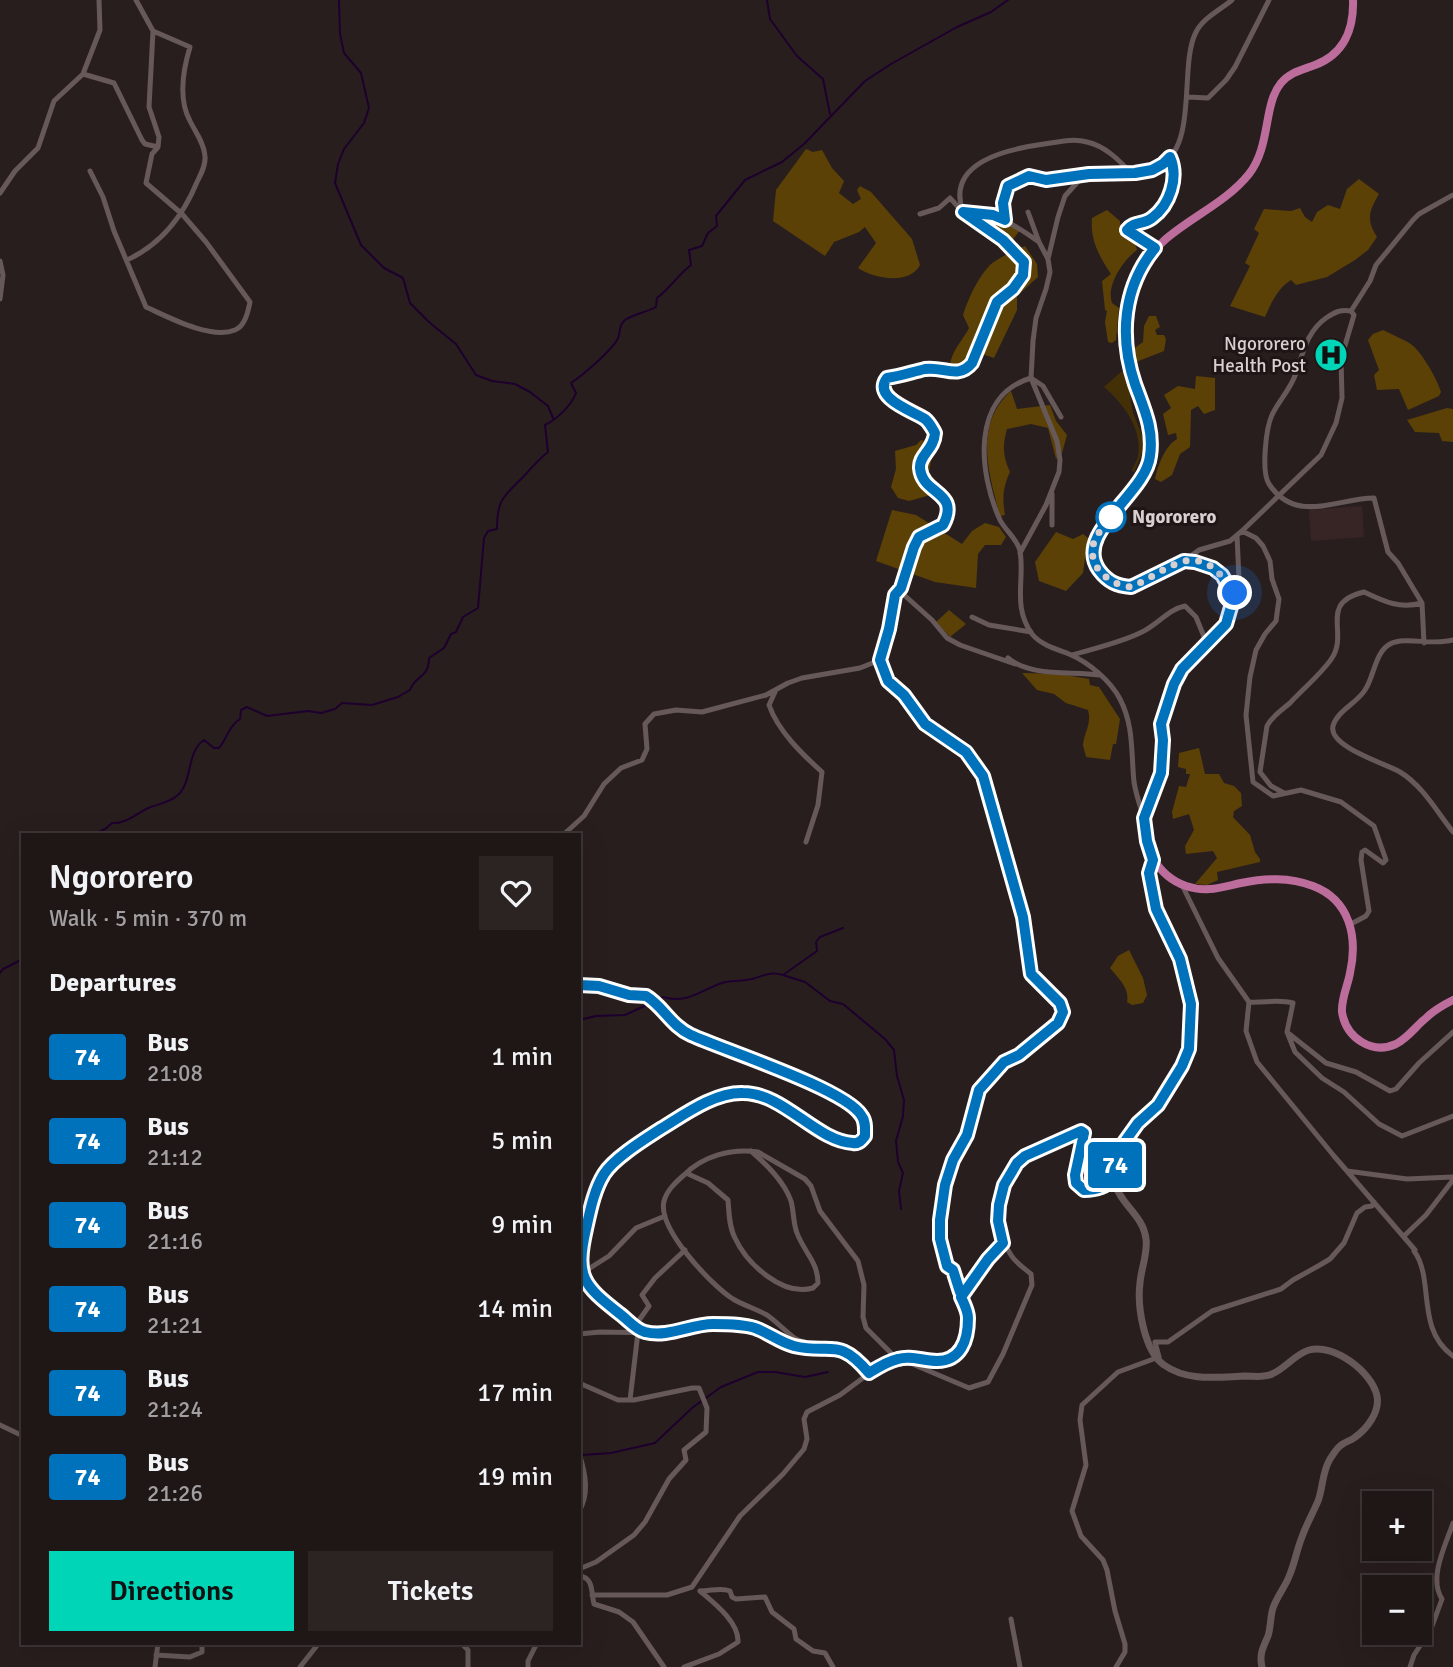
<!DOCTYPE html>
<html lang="en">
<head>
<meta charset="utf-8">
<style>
	body { margin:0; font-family:Signika,sans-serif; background:#2c2323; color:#f1f3f6; height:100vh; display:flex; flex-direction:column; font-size:26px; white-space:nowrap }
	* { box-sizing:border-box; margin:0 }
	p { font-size:23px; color:#a19fa1 }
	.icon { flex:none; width:38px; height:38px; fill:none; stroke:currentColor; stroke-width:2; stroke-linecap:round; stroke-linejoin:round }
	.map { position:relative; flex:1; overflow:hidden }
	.side { position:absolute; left:21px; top:833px; width:560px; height:812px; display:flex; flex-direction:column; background:#1f1616; border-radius:0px; box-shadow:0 7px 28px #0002,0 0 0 2px #3c3535 }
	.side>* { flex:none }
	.badge { padding:0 14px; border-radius:5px; font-size:24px; line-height:46px }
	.tools { position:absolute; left:1362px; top:1491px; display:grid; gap:14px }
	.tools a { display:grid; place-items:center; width:70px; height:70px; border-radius:0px; background:#1f1616; box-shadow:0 7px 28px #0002,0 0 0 2px #3c3535; font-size:35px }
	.you { position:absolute; width:35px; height:35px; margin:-18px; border:5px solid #fff; border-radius:50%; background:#1a73e8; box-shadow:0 0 0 10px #1a73e833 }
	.map>.badge { position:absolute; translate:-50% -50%; box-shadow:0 0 0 4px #fff }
	h2 { padding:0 28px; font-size:26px; line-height:63px }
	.round { display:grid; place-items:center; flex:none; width:74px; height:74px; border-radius:0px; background:#2c2323 }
	.overview { display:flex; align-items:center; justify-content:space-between; height:119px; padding:0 28px }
	h1 { font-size:33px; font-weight:600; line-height:52px }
	.action { display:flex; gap:14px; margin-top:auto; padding:14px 28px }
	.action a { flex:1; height:80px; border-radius:0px; background:#00d5b7; color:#111; font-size:28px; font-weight:600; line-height:80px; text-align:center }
	.action a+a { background:#2c2323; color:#f1f3f6 }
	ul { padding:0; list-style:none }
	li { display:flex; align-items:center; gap:21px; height:84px; padding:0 28px }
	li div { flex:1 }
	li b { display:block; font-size:26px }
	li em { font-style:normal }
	li .badge { min-width:77px; font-weight:700; text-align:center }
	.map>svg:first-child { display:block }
</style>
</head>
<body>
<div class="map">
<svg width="1453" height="1667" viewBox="0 0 1453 1667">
	<rect width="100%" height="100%" fill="#291e1e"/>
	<path fill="#372526" d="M1362,506L1364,537L1311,541L1309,510Z"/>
	<path fill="#443006" d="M1122,371L1129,390L1133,413L1144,440L1143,451L1134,472L1132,471C1133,467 1137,461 1138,456C1143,429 1123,403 1104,387Z"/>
	<path fill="#5b4106" d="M806,149L813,152L822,150L832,168L844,181L839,193L853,204L861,199L857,190L860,186L871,192L912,239L920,265C910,285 874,279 858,268L876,243L865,227L859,232L834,242L825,256L773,221L776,190Z
		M1359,179L1379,194C1369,211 1366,220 1377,237L1368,250L1355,260L1327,277L1296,285L1291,280C1278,288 1271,303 1265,317L1230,306L1250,266L1245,263L1259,233L1254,229L1264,209L1291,211L1300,208L1305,217L1312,222L1317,212L1328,205L1340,209L1347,189Z
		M1107,210L1120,221L1121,233L1135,243L1137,250C1123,260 1106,286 1112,303L1119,308L1116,340L1112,343L1108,342L1105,322L1107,311L1105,310L1102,281L1111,274C1099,256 1090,240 1092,218Z
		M970,216L998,220L1020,230L1011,242Z
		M1025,246L1037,264L1038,277L1017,296V310L994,358L973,351L964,366L955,370L949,368C953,348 961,343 969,328L963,315C968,299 978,277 990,265C999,257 1014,251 1025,246Z
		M1149,316H1156L1160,327L1155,330L1157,335H1164L1166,339L1164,351L1131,364L1129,352L1143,342L1144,326Z
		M1383,330C1392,335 1404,339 1412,345C1423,354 1437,379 1441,392L1439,396L1408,410L1399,389L1377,390L1374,375L1379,370L1368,340L1373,334Z
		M1196,376L1215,378V410L1204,414L1198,406L1191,410L1190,447L1180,454L1172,475L1161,482L1155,479C1158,465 1165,446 1177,439L1176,433L1168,435L1163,414L1171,408L1164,395L1178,386L1195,389Z
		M1011,391L1017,409L1050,405L1056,421L1067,435L1062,453L1056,459L1048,428L1031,424L1007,429C1002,446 1003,457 1010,472C1003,487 1002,498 1005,515L1000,516C989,474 973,425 1011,391Z
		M1447,408L1453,409V442L1442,441L1439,433L1415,432L1407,420Z
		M921,440L926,442L933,451L929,472L938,485L934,494L909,501L898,498L891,487L896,469L895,451L916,445Z
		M892,510L916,515L962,544L972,531L985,523L999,527L1006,537L1001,545H985L978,554L976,588L935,582L876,561Z
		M1056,532L1073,539L1083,534L1088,538L1083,573L1066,591L1039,581L1035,562Z
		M949,610L966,624L950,637L936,622Z
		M1022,673L1060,674L1089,679L1090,685L1099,687L1120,719L1116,744H1113L1110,760L1086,757C1086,756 1083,746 1083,745C1084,733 1092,723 1088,710L1066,703L1054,694L1037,690Z
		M1199,748L1205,774H1219L1224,783L1234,786L1241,793L1242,806L1234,811L1233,817L1250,835L1255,852L1260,859V862L1217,872L1218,880L1207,885L1195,884L1217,858L1213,851L1186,854L1185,846L1194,830L1189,814L1173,819L1172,812L1179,786L1186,787L1190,774H1186V769L1178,767L1179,753Z
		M1129,950L1143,978L1147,995L1143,1003L1132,1005L1127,1002C1130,988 1118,978 1110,968L1118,956Z"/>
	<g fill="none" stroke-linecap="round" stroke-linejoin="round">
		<path stroke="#1d002d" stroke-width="2" d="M339,0L340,34L344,53L361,73L369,108L364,123L344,149L338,164L335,183L361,245L384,268L403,278L410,303L430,323L456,344L476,375L492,381L515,384L530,392L548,406L553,418
			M767,0L770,19L797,56L823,79L830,114
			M92,835L105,829L112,823C125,824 136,814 148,808C158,804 169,803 178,795C193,781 186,752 204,740L214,748H219C228,737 228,727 240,719L241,710L247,707L267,716L308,711L321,713L335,709L342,703L372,705L398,697L410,690C415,675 429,679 429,658L444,648L451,634L456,632L463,617L478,608L484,538L488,531L497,529C497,498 504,497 524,476C532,467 539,459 548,452L545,425C557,419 571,406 576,393L571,383C583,375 610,352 617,340C621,334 618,325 625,320C634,314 647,312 656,307L657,298C670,288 678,275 691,265L689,250L702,246L708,233L717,226L716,216L745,180L782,162L804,144L865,81L891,64L957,27L991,12L1008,0
			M0,973L3,969L23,959
			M783,975L805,982L830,1001L843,1004L885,1039L894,1050L897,1076L904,1100L903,1116L896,1141L898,1162L903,1173L899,1191L901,1209
			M656,1001L663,997C685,1004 699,992 719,984C730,979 741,982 752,979C764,976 769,971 783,975L817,951L816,942L820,937L843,928
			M579,1020L596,1016L625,1015L651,1003
			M582,1455L611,1453L655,1443L692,1408L721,1387L758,1372H775L805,1377L828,1372"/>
		<path stroke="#675959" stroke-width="5" d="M83,74L114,83L142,140L145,144L158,147
			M1188,97L1208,98L1226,80L1235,67L1269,0
			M90,171L103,197L114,231L146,307C168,317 211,340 235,330C245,326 248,312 250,302L206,242L182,214L146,183L152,154L158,147L159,137L149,107L153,31L136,0
			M0,193L15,171L38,148L54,101L83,74L100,30L99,0
			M963,212C945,162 1008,149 1044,144C1058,142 1073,138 1087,142C1105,146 1119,160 1131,173
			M963,212C999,216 1010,221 1039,242
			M1028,212L1039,242L1048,259
			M920,214L939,208L950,198C957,205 961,212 969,218C983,229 1030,249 1024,272C1019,287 1002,292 996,304C987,325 981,351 967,368L952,373L926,369L887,378C872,398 913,411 925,419C930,423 932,428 935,433C934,450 919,455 920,468C921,488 969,505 939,527C933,532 925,533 919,537L901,588L903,594L932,620L947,638L960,645L1015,664
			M1005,220L1004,198L1010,184L1029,176L1046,180L1083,176
			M1155,248L1129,233L1127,230C1134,221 1143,225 1152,218C1170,205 1179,177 1170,157
			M127,260C162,244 183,216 197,182C201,174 206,165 205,156C204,143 196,133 190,121C178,99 183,70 190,47L153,31
			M0,261L3,275L0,299
			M1351,311C1341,309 1335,312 1326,318C1305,333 1303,356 1294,378C1288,392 1278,402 1272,415C1266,428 1261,472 1269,484C1296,525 1338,498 1374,498L1388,552L1398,563L1422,603L1424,643
			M1031,378C970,396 979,474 1000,520C1005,530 1018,540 1020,551C1025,580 1012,606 1032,634C1041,645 1056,649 1069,654C1088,662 1110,680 1120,699C1134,726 1131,753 1134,782C1136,795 1140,806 1144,818
			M1031,378L1043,386L1061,417
			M1052,525V494
			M1242,531L1256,538L1263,546L1270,561L1272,579L1279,599L1276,621L1265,634L1256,650L1250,677L1246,715L1253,782L1273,796L1301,790L1341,802L1374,826L1386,860L1383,863L1365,850L1362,852L1361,860L1369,911L1366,916L1351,924
			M1020,553L1046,505L1059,472L1060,460L1057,441L1031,378L1033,341L1036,318L1046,289L1050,272L1048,259L1058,217L1065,196L1083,176C1108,167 1139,180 1162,165C1198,141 1179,65 1196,32C1203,18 1220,10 1232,0
			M1184,561L1199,550L1230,541L1242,531L1321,455L1336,423L1342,398L1341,359L1354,315L1351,311L1370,281L1376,265L1413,220L1419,214L1453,195
			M1234,597L1239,579L1237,535
			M972,617L989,625L1031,632
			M1453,640C1433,646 1406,636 1390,644C1375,652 1374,677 1365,690C1357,703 1337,711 1333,726C1328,747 1387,764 1400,772C1423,786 1437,812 1453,832
			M1072,655C1095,648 1120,643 1142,632C1157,625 1169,609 1185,606L1196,617L1207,644
			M1008,658C1030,677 1070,671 1099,675
			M775,692L769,705C778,731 802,754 822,772L818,805L806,842
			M1284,793L1271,786L1260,772L1267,726C1272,716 1282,710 1290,703C1302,690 1323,672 1332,658C1349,632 1318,603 1364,592C1385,602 1400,609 1422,603
			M563,835L584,816L604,784L621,768L642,760L647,749L645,724L654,714L676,710L702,712L766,695L788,683L802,678L860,668L880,660
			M1182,885L1218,958L1249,1002L1246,1031L1257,1062L1334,1156L1415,1250L1414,1251C1435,1279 1415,1329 1453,1356
			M579,985L599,986L623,994L647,996C663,1007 671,1026 691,1035C745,1060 802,1077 854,1107L862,1116L865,1136L858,1143C831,1147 782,1099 748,1093C719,1088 625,1147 606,1171C590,1190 578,1248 582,1273L579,1275
			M1249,1002C1264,1003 1278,999 1293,1003L1287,1032L1295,1052L1322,1078L1344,1092L1379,1124L1402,1136L1453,1116
			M1288,1033L1326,1063L1356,1072L1390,1091L1396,1089L1419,1063L1453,1032
			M1347,1171L1407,1179L1453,1177
			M686,1173L708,1183L728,1200C729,1212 729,1227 735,1238C747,1264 783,1297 813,1288L818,1283C818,1262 804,1252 797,1233C793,1223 794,1212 791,1201C784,1181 766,1164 751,1151
			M1404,1236L1426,1215L1453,1180
			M961,1297L988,1259L1003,1243
			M635,1326L649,1306L642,1295L655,1278L685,1250
			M640,1330C621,1315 590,1297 582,1273L609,1256L636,1228L665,1216
			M579,1334L600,1332L659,1333L712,1324L749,1327L793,1345L839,1350L854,1357L869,1373
			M822,1347C813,1343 804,1343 796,1339C786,1332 777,1322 767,1315C756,1309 743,1305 733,1299C711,1285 657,1228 664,1201C667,1190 676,1182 684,1175C703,1156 731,1148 758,1152L805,1179L811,1186L820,1211L858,1261L864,1285L863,1317L866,1328L897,1359
			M884,1366L897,1359L912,1357L941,1361L959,1354L964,1342L968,1317L953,1270L947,1266L940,1239V1220L945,1185L953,1160L967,1134L979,1090L1004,1062L1019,1055L1058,1022L1063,1012C1058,994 1038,988 1030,971L1023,917L983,776L966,752L925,724L904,695L884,675L880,660L889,629L895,595L901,588
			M579,1383L618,1400H634L692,1388H699L707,1408L706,1432L684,1450L686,1460L669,1479L645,1522L634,1535L596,1562L579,1569
			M630,1400L638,1332
			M0,1425L23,1436
			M579,1453C585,1472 590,1493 579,1511
			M579,1576C594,1577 591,1593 594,1604L619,1612L633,1622L664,1667
			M700,1591C711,1591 721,1587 730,1591L732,1597L736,1599L765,1597L772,1612L794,1629L796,1639L813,1651L825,1653L833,1667
			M592,1595H667L692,1587L740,1516L783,1474L804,1449L807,1439L804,1419L807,1412L840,1395L871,1372L897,1363H910L969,1388L988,1382L1003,1354L1032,1285L1031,1274C1024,1268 1016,1263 1011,1255C991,1226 996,1183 1021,1158L1081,1131L1083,1135L1077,1157L1076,1183L1084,1190C1095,1190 1105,1188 1113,1179
			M1011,1619L1020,1667
			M461,1643L468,1650V1667
			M156,1655L190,1657L202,1652V1643
			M155,1667L158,1643
			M300,1667L319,1643
			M528,1667V1661L537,1643
			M684,1667L719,1654L738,1642C739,1622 714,1603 700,1591
			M1116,1667L1125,1652V1644L1115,1611L1107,1570L1103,1560L1081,1536L1072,1511L1086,1465L1080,1420L1082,1405L1118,1372L1159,1357L1155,1342H1168L1212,1311L1281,1289L1293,1280L1320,1265L1330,1259L1344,1243L1357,1213L1365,1207L1372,1206L1374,1202
			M1410,1667L1414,1655L1431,1629L1442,1599C1428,1578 1446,1544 1453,1523"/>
		<path stroke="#675959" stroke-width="7" d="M1153,860C1139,886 1170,934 1179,959C1189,985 1195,1017 1190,1046C1187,1060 1162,1102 1151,1112C1138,1125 1125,1136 1118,1155C1101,1199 1142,1206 1146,1239C1148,1253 1141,1269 1140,1283C1137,1306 1144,1351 1164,1365C1188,1382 1218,1377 1245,1376C1254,1376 1264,1378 1272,1374C1286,1368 1295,1354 1309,1350C1334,1343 1372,1372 1377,1396C1380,1412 1367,1429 1354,1438C1350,1441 1344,1442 1340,1446C1336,1449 1333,1455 1330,1459C1322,1472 1323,1488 1318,1501C1313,1513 1306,1525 1302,1537C1297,1549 1295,1562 1290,1574C1286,1586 1277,1596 1273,1608C1270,1617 1271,1627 1268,1636C1263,1648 1259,1654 1262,1667"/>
		<path stroke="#bd6d9c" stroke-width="8" d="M1353,0C1354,29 1344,54 1315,65C1302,70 1290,72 1281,83C1263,105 1271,146 1249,174C1217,214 1159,227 1137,276C1121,312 1123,349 1136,386C1145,410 1155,430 1150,456C1144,496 1070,533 1102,573C1109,581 1119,588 1130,587C1158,585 1170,553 1204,564C1212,567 1218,570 1224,577C1230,586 1233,597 1232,608C1228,638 1191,650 1178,676C1171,689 1163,707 1161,722C1159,737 1164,754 1161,770C1159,786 1150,800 1145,816C1138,844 1159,877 1186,886C1206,893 1222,887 1241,883C1266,878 1289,877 1313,886C1350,900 1358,937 1350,973C1348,985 1341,999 1342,1012C1346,1038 1372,1055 1396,1044C1408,1038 1416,1026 1426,1018C1434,1010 1443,1005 1453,1000"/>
	</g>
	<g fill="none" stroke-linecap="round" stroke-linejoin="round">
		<defs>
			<path id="line" d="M579,985L599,986L629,995L646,996C663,1006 671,1026 691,1035C724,1050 845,1089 861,1115C866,1121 865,1128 865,1136C862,1140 859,1144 853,1143C816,1141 784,1093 743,1093C715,1092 685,1114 662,1128C645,1139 614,1158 604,1174C594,1190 590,1211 586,1229C575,1277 583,1285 620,1314C627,1319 636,1330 645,1332C668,1338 691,1324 713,1324C726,1324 743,1324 755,1328C769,1333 779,1342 794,1346C831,1355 838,1336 869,1373C877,1368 888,1361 898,1359C911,1355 923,1361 937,1361C961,1361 968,1340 968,1318C968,1311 964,1304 961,1297L988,1259L1003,1243L998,1221L999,1205L1004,1185L1017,1163L1025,1156L1081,1131L1084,1133L1075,1175L1076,1183L1084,1190C1095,1190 1105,1188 1113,1179L1117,1157L1123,1144L1138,1123L1158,1105L1182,1066L1189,1049L1191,1004L1180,959L1156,909L1149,873L1153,860L1147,841L1144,818L1161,773L1163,740L1161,724L1174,684L1182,669L1226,624L1233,600L1230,589L1222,575L1213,568L1195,562L1184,561L1131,587C1117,586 1108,582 1099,570C1073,533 1146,494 1150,456C1154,429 1144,409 1135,384C1119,337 1123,287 1155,248L1127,230C1134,221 1143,225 1152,218C1170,205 1179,177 1170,157L1163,164L1152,170L1135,173L1089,174L1046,180L1029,176L1008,186L1003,203L1005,220L993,215L963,212L1003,240L1024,262L1023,275L1013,289L997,302L972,363C958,380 943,366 925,369C912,372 900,376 887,378C872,398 913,411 925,419C930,423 932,428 935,433C934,450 919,455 920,468C922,495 961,491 943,525L919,537L914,547L901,588L895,595L889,629L880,660L888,681L904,695L925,724L966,752L983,776L1023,917L1031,974L1060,1003L1063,1012L1058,1023L1019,1055L1004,1062L979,1090L967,1135L953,1160L945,1185L940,1220V1239L947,1266L953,1270L960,1292"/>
		</defs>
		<use href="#line" stroke="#fff" stroke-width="16"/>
		<use href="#line" stroke="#0072bc" stroke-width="10"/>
		<path stroke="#d8d0d0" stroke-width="7" stroke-dasharray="0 12.6" d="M1111,517L1113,515C1106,523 1098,532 1094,542C1086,567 1110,585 1131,587C1148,580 1163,568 1181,562C1208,554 1227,577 1233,600L1235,593"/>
	</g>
	<defs>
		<symbol id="hospital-disc" viewBox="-11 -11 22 22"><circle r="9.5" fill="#00d5b7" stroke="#1f1515"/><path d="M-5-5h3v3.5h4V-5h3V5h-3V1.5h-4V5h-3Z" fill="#111"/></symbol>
	</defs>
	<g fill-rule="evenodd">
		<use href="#hospital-disc" x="1312" y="336" width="38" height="38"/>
	</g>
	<circle fill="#fff" stroke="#0072bc" stroke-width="3.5" cx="1111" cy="517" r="14"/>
	<g text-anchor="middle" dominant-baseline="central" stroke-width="6" stroke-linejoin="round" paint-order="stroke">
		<g font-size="19" fill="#d8d0d0" stroke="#1f1515" text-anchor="end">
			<text x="1306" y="344">Ngororero<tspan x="1306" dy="22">Health Post</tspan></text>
		</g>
		<g font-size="19" font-weight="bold" fill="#d8d0d0" stroke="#1f1515" text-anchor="start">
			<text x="1132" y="517">Ngororero</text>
		</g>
	</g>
</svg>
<div class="tools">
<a>+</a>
<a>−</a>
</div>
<div class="you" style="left:1235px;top:593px"></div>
<b class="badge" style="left:1115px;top:1165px;background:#0072bc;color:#fff">74</b>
<section class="side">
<div class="overview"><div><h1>Ngororero</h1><p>Walk · 5 min · 370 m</p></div><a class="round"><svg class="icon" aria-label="heart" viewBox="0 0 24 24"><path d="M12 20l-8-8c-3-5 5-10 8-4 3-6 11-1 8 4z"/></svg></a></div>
<h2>Departures</h2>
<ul>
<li><span class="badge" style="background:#0072bc;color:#fff">74</span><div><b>Bus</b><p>21:08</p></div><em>1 min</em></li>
<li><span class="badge" style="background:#0072bc;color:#fff">74</span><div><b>Bus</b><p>21:12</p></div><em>5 min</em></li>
<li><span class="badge" style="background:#0072bc;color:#fff">74</span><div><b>Bus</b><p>21:16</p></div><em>9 min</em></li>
<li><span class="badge" style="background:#0072bc;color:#fff">74</span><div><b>Bus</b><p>21:21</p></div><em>14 min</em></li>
<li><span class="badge" style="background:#0072bc;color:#fff">74</span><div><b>Bus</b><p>21:24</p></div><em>17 min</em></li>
<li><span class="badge" style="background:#0072bc;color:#fff">74</span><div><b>Bus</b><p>21:26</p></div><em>19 min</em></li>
</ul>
<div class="action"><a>Directions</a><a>Tickets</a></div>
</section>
</div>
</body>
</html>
